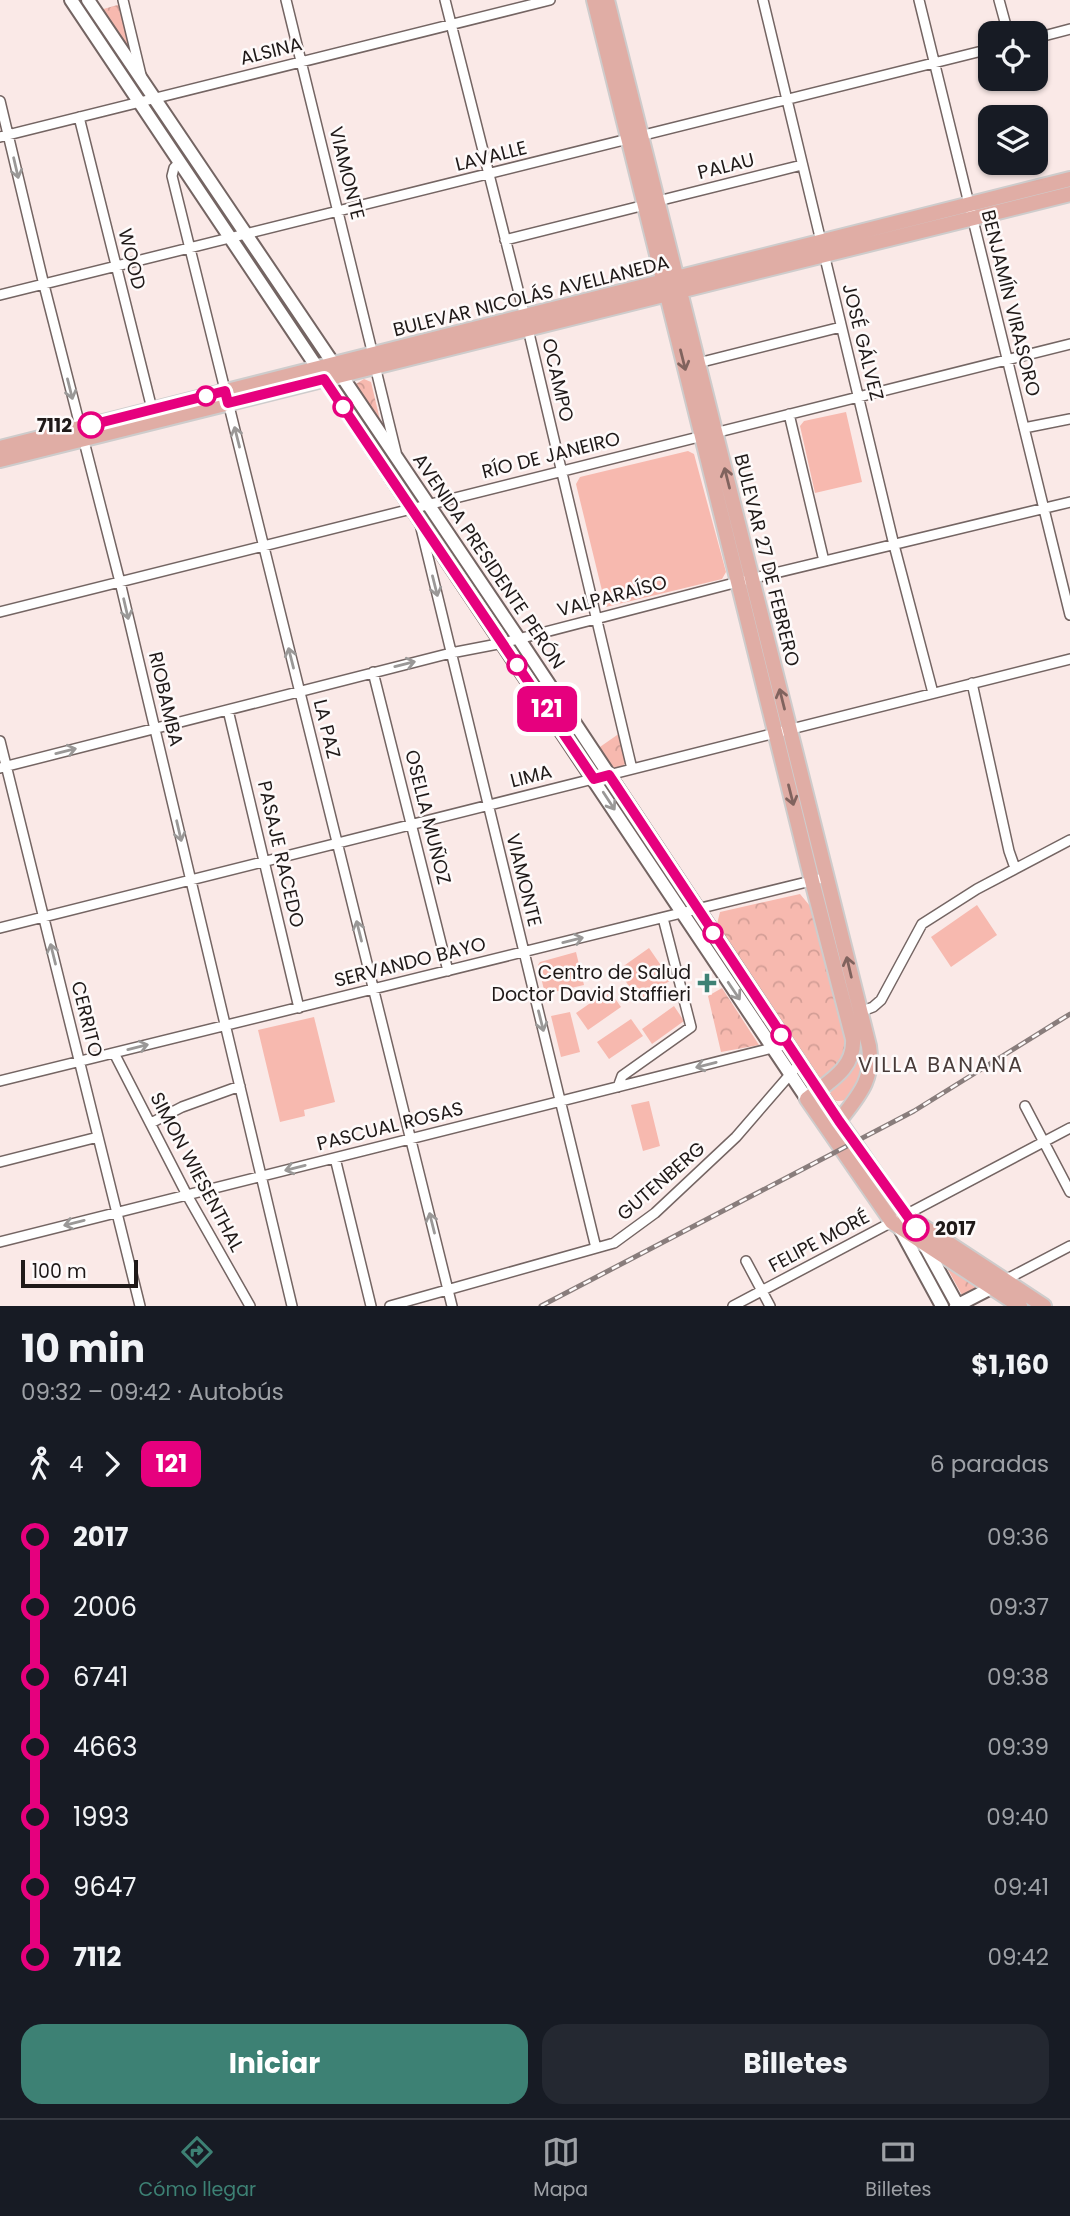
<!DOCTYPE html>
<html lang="es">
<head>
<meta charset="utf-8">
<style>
	body { margin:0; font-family:Poppins,sans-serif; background:#242831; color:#f1f3f6; height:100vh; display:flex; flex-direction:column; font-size:26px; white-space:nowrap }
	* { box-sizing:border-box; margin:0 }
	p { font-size:23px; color:#9ea1a6 }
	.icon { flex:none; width:38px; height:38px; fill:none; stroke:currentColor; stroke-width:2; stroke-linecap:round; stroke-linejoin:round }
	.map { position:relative; height:1306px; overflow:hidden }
	.details { display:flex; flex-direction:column; background:#171b24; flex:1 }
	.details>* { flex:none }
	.badge { padding:0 14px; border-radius:10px; font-size:24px; line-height:46px }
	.controls { position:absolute; left:978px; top:21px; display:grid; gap:14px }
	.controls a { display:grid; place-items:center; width:70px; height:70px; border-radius:14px; background:#171b24; box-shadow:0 2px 5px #0004; font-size:35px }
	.scale { position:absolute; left:21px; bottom:18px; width:117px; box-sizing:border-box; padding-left:7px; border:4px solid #1f1918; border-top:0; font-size:19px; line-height:24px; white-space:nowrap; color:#1f1918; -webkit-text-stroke:5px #fefafa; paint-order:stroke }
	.map>.badge { position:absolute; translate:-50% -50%; box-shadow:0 0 0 4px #fff }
	.legs { display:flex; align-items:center; gap:10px; height:77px; padding:0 21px; font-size:23px }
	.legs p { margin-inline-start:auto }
	.overview { display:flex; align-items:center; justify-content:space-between; height:119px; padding:0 21px }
	h1 { font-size:38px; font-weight:700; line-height:52px }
	.action { display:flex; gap:14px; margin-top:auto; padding:14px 21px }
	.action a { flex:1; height:80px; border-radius:21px; background:#3d8174; color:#fff; font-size:28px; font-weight:700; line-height:80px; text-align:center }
	.action a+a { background:#242831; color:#f1f3f6 }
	ul { padding:0 21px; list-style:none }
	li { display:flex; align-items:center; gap:24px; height:70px; font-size:26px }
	li i { display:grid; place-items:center; width:10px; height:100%; margin:0 9px; background:currentColor }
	li i::after { content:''; width:18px; height:18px; margin:-9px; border:5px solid; border-radius:50%; background:#171b24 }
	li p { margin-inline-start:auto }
	li:first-child i { background:linear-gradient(#0000 50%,currentColor 0) }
	li:last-child i { background:linear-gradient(currentColor 50%,#0000 0) }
	.menu { display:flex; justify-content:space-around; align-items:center; height:98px; border-top:2px solid #363941; background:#171b24; font-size:19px; color:#9ea1a6 }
	.menu a { display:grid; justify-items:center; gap:4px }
	.menu .on { color:#3d8174 }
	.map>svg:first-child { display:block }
</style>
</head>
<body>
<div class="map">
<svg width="1070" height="1306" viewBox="0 0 1070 1306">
	<defs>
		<pattern id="forest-crowns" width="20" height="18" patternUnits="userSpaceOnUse" patternTransform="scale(1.75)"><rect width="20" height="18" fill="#f7b9af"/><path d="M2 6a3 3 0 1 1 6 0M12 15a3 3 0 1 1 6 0" fill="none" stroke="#d39e96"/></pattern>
	</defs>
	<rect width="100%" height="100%" fill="#fae9e7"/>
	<path fill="#f7b9af" d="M846,412L862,482L815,493L800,426L804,421Z
		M688,451L694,454L726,572L722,579L606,607L576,484L580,477Z
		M977,905L997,935L951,967L931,937Z
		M649,948L671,980L639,1001L618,970Z
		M576,952L584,985L545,994L538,965L540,962Z
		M609,990L621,1007L588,1030L576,1013Z
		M674,1006L684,1021L652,1044L642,1029Z
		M570,1012L580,1052L561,1057L551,1016Z
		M314,1017L335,1102L304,1110L305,1116L280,1122L258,1030Z
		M631,1019L643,1036L609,1059L597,1042Z
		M860,1052H867C867,1069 854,1111 831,1099C826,1079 857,1077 860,1052Z
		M649,1101L660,1146L643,1151L631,1105Z"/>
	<path fill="url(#forest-crowns)" d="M121,4L135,62L100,10Z
		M364,379L371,382L381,424L357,388L356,384Z
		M620,733L626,763C612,777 604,760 597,749Z
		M800,894L810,906L847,1043C843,1061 834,1069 819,1079L717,924L720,912Z
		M722,988L759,1045L721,1052L708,996Z
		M947,1264L983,1288L963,1297L946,1266Z"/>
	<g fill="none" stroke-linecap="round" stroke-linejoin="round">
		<defs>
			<path id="minor" d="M123,0L141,75
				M286,0L373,355
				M445,0L528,329L632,769
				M763,0L894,545L933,693
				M919,0L1070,615
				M999,0L1008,33
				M1036,38L1070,29
				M0,101L44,285L120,582L292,1306
				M79,117L152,409
				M0,137L550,0
				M179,163L174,168L172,176L452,1306
				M658,201L802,165
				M505,240L645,205
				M0,295L990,49
				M698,363L841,327
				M375,366L396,452
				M789,414L824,561
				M1024,428L1070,419
				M420,524L596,1248
				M0,612L1070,344
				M373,672L448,971
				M972,683L1009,851L1015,868
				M228,710L299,1008
				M0,741L140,1306
				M0,768L451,653L503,643L738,582L1070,502
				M0,928L1070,659
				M860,1012L873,1007L881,1000L922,924L977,889L1070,840
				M114,1053L187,1195L250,1306
				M0,1081L827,877
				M618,1087L622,1076L691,1027L663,918
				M1025,1106L1070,1192
				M151,1123L182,1107L240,1086
				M335,1158L371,1306
				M0,1162L98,1137
				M0,1242L788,1044
				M746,1261L770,1306
				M1005,1280L1070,1246
				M390,1306L614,1243L655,1213L736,1137L800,1063
				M733,1306L1070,1128"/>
			<path id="secondary" d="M71,0L807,1099
				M88,0L519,639L839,1121
				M899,1227L942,1306
				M924,1244L958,1306
				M956,1306L999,1284"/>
			<path id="primary" d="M594,0L812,881L853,1039C855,1069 828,1082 807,1099L892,1222L1020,1306
				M607,0L869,1046C874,1080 859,1095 839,1121L904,1214L1044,1306
				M0,448L1070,179
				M0,460L1070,194"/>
		</defs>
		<use href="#minor" stroke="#746563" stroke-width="12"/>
		<use href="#secondary" stroke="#746563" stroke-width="16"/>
		<use href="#primary" stroke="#cecccc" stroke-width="18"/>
		<use href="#minor" stroke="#fff" stroke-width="9"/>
		<use href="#secondary" stroke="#fff" stroke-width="12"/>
		<use href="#primary" stroke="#e0ada5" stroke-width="14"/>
		<defs>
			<path id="rail" d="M541,1306L914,1111L1070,1014"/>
		</defs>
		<use href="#rail" stroke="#897d7c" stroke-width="5"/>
		<use href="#rail" stroke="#fefafa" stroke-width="2.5" stroke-dasharray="8" stroke-linecap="butt"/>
	</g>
	<defs><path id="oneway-shaft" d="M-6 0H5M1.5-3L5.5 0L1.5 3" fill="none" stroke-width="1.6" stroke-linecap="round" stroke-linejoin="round" transform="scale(1.75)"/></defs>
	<g stroke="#9a9897">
		<use href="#oneway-shaft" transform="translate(16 168) rotate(77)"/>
		<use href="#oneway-shaft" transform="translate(70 389) rotate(76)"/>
		<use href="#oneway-shaft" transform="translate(237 437) rotate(-104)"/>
		<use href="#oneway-shaft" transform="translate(435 586) rotate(76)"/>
		<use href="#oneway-shaft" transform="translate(126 609) rotate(77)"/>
		<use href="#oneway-shaft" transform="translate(291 658) rotate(-104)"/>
		<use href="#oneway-shaft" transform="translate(405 664) rotate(-14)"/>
		<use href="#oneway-shaft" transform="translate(66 751) rotate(-14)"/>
		<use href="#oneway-shaft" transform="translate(609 801) rotate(57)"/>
		<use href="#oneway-shaft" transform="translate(179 831) rotate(77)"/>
		<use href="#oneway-shaft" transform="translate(359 931) rotate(-104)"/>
		<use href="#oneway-shaft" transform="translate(573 940) rotate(-14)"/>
		<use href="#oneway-shaft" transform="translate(53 954) rotate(-104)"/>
		<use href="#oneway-shaft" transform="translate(734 991) rotate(56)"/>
		<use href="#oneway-shaft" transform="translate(541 1021) rotate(76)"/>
		<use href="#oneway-shaft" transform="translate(138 1047) rotate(-14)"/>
		<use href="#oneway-shaft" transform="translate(706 1065) rotate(166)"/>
		<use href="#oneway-shaft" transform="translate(295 1168) rotate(166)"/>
		<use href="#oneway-shaft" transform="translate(74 1223) rotate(166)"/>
		<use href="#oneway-shaft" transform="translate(432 1223) rotate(-104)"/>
	</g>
	<g stroke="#80635e">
		<use href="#oneway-shaft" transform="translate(683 360) rotate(76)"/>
		<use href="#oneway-shaft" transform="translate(727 478) rotate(-104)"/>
		<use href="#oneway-shaft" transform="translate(782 699) rotate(-104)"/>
		<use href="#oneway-shaft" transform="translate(791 795) rotate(76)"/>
		<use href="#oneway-shaft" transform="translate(849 967) rotate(-103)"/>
	</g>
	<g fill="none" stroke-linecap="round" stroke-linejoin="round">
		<defs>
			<path id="line-1" d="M91,425L225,391L228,403L324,379L594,779L609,775L839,1121L916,1228"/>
		</defs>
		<use href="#line-1" stroke="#fff" stroke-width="16"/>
		<use href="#line-1" stroke="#e6007e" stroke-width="10"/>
	</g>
	<g fill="#fff" stroke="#e6007e" stroke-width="3.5">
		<circle cx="206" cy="396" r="9"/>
		<circle cx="343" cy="407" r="9"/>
		<circle cx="91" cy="425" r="12"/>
		<circle cx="517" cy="665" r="9"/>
		<circle cx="713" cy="933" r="9"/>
		<circle cx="781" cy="1035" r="9"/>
		<circle cx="916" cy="1228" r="12"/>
	</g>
	<path fill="#3d8174" stroke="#fefafa" stroke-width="2.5" d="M703.5 972.5h7v7h7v7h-7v7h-7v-7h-7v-7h7z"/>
	<g text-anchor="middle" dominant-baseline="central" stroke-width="5" stroke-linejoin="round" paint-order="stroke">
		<g font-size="19" fill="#1f1918" stroke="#fefafa">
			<text transform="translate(271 51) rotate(-14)">ALSINA</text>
			<text transform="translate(491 156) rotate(-14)">LAVALLE</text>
			<text transform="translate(726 166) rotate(-14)">PALAU</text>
			<text transform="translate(347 173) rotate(76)">VIAMONTE</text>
			<text transform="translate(132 259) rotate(76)">WOOD</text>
			<text transform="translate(531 296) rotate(-14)">BULEVAR NICOLÁS AVELLANEDA</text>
			<text transform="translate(1011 303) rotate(76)">BENJAMÍN VIRASORO</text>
			<text transform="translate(863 342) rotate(76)">JOSÉ GÁLVEZ</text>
			<text transform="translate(558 380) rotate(77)">OCAMPO</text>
			<text transform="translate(551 455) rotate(-14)">RÍO DE JANEIRO</text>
			<text transform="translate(767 560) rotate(76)">BULEVAR 27 DE FEBRERO</text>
			<text transform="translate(489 561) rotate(56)">AVENIDA PRESIDENTE PERÓN</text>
			<text transform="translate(612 596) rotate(-15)">VALPARAÍSO</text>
			<text transform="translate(166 699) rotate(77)">RIOBAMBA</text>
			<text transform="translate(327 729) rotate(76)">LA PAZ</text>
			<text transform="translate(531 776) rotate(-14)">LIMA</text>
			<text transform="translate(428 817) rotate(76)">OSELLA MUÑOZ</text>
			<text transform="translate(281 854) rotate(77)">PASAJE RACEDO</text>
			<text transform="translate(524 880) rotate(76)">VIAMONTE</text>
			<text transform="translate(410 962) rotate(-14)">SERVANDO BAYO</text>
			<text transform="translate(87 1019) rotate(76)">CERRITO</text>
			<text transform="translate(390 1126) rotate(-14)">PASCUAL ROSAS</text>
			<text transform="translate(197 1172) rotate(62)">SIMON WIESENTHAL</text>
			<text transform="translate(661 1181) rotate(-41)">GUTENBERG</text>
			<text transform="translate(819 1241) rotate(-28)">FELIPE MORÉ</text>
		</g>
		<g font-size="19" font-weight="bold" fill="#1f1918" stroke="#fefafa" text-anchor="end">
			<text x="72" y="425">7112</text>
			<text x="935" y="1228" text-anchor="start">2017</text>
		</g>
		<g font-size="19" fill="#1f1918" stroke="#fefafa" text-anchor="end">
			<text x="691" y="972">Centro de Salud<tspan x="691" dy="22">Doctor David Staffieri</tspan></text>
		</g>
		<g font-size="21" letter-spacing="2" fill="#483b39" stroke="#fefafa">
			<text x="941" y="1064">VILLA BANANA</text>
		</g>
	</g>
</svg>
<div class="controls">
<a><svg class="icon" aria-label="locate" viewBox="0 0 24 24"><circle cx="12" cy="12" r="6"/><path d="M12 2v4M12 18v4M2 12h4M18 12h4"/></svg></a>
<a><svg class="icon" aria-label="layers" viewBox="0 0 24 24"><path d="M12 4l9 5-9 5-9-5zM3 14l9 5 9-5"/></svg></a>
</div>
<div class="scale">100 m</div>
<b class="badge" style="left:547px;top:709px;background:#e6007e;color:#fff">121</b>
</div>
<section class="details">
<div class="overview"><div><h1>10 min</h1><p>09:32 – 09:42 · Autobús</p></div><b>$1,160</b></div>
<div class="legs"><svg class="icon" aria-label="walk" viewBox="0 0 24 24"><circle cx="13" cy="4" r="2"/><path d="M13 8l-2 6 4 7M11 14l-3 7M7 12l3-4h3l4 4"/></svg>4<svg class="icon" aria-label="forward" viewBox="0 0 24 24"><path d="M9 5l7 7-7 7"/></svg><b class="badge" style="background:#e6007e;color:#fff">121</b><p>6 paradas</p></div>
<ul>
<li><i style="color:#e6007e"></i><b>2017</b><p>09:36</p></li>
<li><i style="color:#e6007e"></i><span>2006</span><p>09:37</p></li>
<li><i style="color:#e6007e"></i><span>6741</span><p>09:38</p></li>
<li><i style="color:#e6007e"></i><span>4663</span><p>09:39</p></li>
<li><i style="color:#e6007e"></i><span>1993</span><p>09:40</p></li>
<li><i style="color:#e6007e"></i><span>9647</span><p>09:41</p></li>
<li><i style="color:#e6007e"></i><b>7112</b><p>09:42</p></li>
</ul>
<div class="action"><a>Iniciar</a><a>Billetes</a></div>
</section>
<nav class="menu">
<a class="on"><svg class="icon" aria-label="directions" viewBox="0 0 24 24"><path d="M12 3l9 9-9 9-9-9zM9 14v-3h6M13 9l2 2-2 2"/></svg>Cómo llegar</a>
<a><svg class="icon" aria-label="map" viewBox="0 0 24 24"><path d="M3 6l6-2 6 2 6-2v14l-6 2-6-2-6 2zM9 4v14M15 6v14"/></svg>Mapa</a>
<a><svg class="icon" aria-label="tickets" viewBox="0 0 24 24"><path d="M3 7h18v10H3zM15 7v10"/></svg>Billetes</a>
</nav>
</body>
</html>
